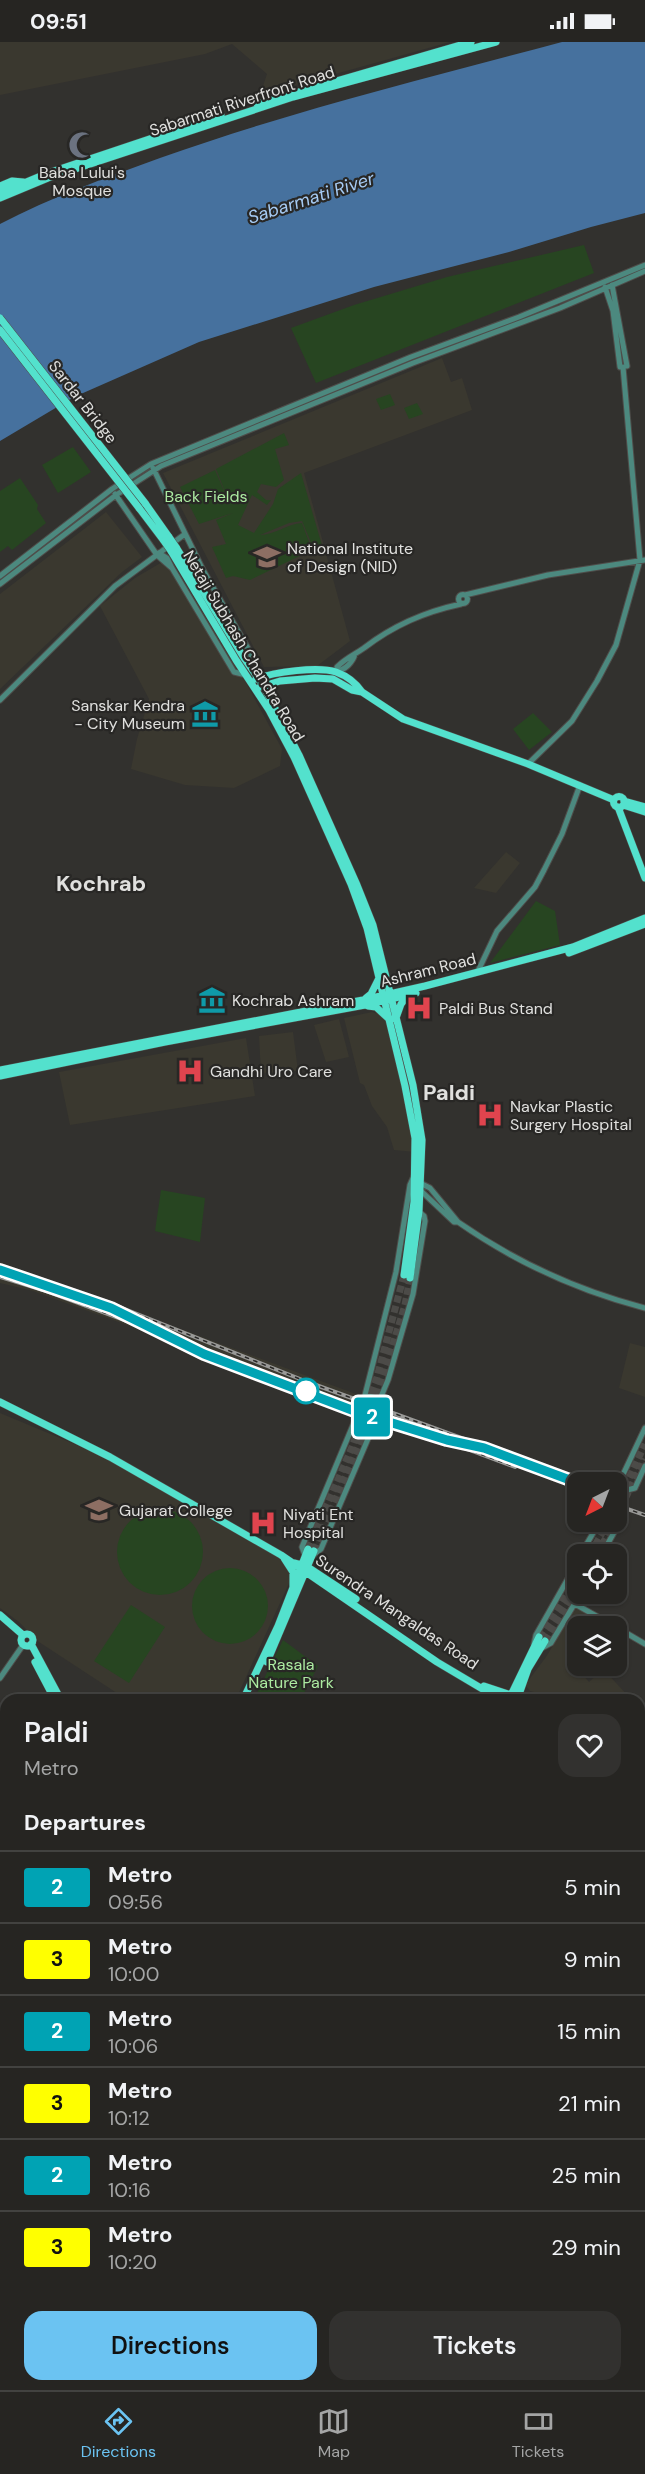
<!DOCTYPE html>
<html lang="en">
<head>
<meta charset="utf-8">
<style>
	body { margin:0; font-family:"DM Sans",sans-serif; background:#32312f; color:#f1f3f6; height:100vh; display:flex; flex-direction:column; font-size:22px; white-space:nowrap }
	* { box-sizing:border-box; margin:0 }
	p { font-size:20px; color:#a4a5a5 }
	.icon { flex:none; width:33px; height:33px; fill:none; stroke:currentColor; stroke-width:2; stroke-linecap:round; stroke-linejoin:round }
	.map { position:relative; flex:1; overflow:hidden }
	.panel { position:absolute; left:0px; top:1652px; width:645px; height:698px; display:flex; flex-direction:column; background:#262522; border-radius:18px 18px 0 0; box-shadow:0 2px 4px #0004,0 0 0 2px #424240 }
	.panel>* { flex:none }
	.badge { padding:0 12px; border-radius:4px; font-size:21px; line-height:39px }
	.needle { width:39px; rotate:222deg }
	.buttons { position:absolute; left:567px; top:1430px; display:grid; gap:12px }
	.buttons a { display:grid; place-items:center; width:60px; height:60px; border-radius:12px; background:#262522; box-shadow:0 2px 4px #0004,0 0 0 2px #424240; font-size:30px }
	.map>.badge { position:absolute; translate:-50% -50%; box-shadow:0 0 0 3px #fff }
	h2 { padding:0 24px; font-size:22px; line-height:54px }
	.round { display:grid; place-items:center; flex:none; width:63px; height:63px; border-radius:18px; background:#32312f }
	.head { display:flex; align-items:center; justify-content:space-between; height:102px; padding:0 24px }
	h1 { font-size:28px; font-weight:600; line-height:45px }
	.action { display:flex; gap:12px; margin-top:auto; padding:12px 24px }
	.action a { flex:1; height:69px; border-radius:18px; background:#6bc3f2; color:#111; font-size:24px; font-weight:600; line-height:69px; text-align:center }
	.action a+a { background:#32312f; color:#f1f3f6 }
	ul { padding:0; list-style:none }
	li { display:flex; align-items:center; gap:18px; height:72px; padding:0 24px; border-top:2px solid #424240 }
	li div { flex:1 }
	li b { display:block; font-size:22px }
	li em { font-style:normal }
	li .badge { min-width:66px; font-weight:700; text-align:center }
	.status { display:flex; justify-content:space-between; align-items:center; height:42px; padding:0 30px; background:#262522; direction:ltr }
	.status svg { height:16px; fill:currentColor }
	.tab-bar { display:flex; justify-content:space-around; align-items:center; height:84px; border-top:2px solid #424240; background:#262522; font-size:16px; color:#a4a5a5 }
	.tab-bar a { display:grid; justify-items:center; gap:3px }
	.tab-bar .selected { color:#6bc3f2 }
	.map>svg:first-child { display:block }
</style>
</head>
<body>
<div class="status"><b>09:51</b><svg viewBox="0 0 49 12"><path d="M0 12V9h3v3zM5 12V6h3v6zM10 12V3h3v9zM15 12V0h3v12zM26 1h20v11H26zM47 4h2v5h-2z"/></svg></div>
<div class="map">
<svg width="645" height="2348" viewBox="0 0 645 2348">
	<rect width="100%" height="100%" fill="#32312e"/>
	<path fill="#3a382f" d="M0,0H450L260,53L267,32L232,2L205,12L0,53Z
		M442,316L451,340L462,336L472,368L304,431L350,599L317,624L264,625L163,431Z
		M106,470L142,515L122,530L0,647V552Z
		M169,516L240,630L282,707L280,724L234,746L185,743L131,727L137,697L149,657L100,564L135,536Z
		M506,810L520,821L496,851L474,846Z
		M372,970L379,972L387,981L407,1048L415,1110L394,1108L387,1085L372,1064L364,1043L360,1041L344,976Z
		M339,977L349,1015L326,1020L314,983Z
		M293,990L298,1029L261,1031L259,994Z
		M246,996L255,1054L70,1083L59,1030Z
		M486,1062L501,1069L495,1083L480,1076Z
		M0,1220L364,1355L358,1371L124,1282L33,1249L0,1241Z
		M630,1301L645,1305V1355L619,1346Z
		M0,1371L108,1416L296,1526L236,1657H126L39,1600L19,1580L0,1566Z
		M576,1566L605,1582L578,1584L577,1620L575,1624L589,1640L603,1627L631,1657H562L530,1649L525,1643L546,1615Z
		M639,1689L645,1701V1752L639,1740Z
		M639,1913L645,1914V2011L639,2008Z
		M6,1959V2032L0,2020V1963Z
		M0,2041L4,2048L6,2047V2148L0,2151Z
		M6,2163V2233L0,2227V2166Z
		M0,2237L6,2242V2308L0,2301Z
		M54,2343H116L118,2345L116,2348H66Z"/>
	<path fill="#274521" d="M584,203L594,231L316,341L291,286L354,263L447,235Z
		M390,352L395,363L381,368L376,357Z
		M417,361L423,372L409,377L404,366Z
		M284,391L289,403L275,407L284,438L276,445L261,442L257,450L266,458H271L267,463L252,453L238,483L254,491L273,462L278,447L301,431L323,507L314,508L302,479L289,481L260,493C274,493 287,482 302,481L312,508L250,538L233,534L226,536L212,505L226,502L216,478L233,471L199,482L180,445L215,428L229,460L216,427Z
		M73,405L91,430L58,451L42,423Z
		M20,436L38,463L37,467L46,481L12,508L8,504L0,510V449Z
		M533,671L552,690L529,708L513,687Z
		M536,859L555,869L560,903L490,921Z
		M161,1148L205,1156L200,1200L155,1189Z
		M117 1510a43 43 0 1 1 86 0a43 43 0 1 1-86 0Z
		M192 1564a38 38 0 1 1 76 0a38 38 0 1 1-76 0Z
		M131,1563L165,1585L129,1641L94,1619Z
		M283,1598L318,1624L301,1657H254Z
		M0,1838H6V1935L0,1939Z"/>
	<path fill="#46719e" d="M562,0H645V171L591,185L509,210L374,245L199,300L74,355L0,399V182C52,155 105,136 160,116C292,69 427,36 562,0Z"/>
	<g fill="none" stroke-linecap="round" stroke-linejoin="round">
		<path stroke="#4c4b48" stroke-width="7" stroke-dasharray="7 3.5" stroke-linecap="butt" d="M616,1464L645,1402
			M616,1475L645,1417
			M308,1507L352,1405L377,1335L404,1233
			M314,1509L370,1377L405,1263L410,1236
			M590,1512L609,1479
			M597,1512L615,1479
			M539,1595L578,1534
			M545,1599L578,1545"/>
		<defs>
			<path id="minor" d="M612,243L627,324
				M605,245L613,269L620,325
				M153,426L203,528L250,610L252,616L249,624
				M115,452L157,513L172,526L167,516L159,511
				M172,526L234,630L246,633
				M0,534L112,447L151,422L411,315L519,275L645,223
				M0,542L116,453L161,424L413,321L560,266L645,229
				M458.5 557a4.5 4.5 0 1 1 9 0a4.5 4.5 0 1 1-9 0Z
				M465,553L548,533L645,518
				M355,612C353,620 345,628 337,629V625C346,616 354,613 364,606C394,583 424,570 461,562
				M0,658L115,544L185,492
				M528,722L572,679L597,639L616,603L640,518L623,325
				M478,929L497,889L535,845L544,828L562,792L580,743
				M414,1134L410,1143L396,1230L365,1353L380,1357L388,1338L413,1252L425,1179L424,1174L419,1170
				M418,1140L430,1146L458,1180
				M419,1147L454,1180H458C514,1219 579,1249 645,1266
				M645,1386L620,1439L622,1445L627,1448L635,1446L645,1424
				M581,1512L600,1479
				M602,1512L617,1485L616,1479
				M305,1513L302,1505L356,1376L372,1380L373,1385L321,1507L313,1513
				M575,1562L614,1584
				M616,1585L645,1602
				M534,1602L536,1593L578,1519
				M540,1607L551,1601L581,1551
				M0,1636L23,1603
				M639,1848L645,1849
				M0,2327L6,2332
				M639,2341L645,2334
				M19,2343L26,2348
				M119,2343L123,2347L128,2345
				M497,2343L502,2348"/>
			<path id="major" d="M257,62L471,0
				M0,144L12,139L23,140
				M0,151L48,131L221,73
				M0,156L48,136L293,55L496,0
				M145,461L169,495
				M139,466L164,499
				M176,505L244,616L263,643L299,713L357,843L373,883L413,1043L422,1098L419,1169L410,1236
				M171,509L236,618L269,668L294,715L351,842L367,886L405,1044L415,1096L414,1160L404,1233
				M256,637C274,630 318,624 336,630C347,634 356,641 362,650
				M260,645L280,639L315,636L333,637L352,648L362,650L403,677L528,722L614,758
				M613.5 760a5.5 5.5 0 1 1 11 0a5.5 5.5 0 1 1-11 0Z
				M624,759L645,765
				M623,763L645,770
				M618,765L645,836
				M569,911L645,882
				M366,956L371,952L379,936
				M368,964L376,965L389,977L396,976L401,962L409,952
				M0,1028L363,958L425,944L573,905L645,876
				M0,1034L165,1000L365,963L416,951
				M0,1360L110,1415L281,1513L437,1620L501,1658
				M284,1516L293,1530V1545
				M294,1521L306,1524L356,1557
				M0,1573L23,1593
				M21 1598a6 6 0 1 1 12 0a6 6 0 1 1-12 0Z
				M31,1602L61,1658
				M35,1620L55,1658
				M267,1620L314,1509
				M484,1644L511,1653L539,1595
				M243,1658L278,1584L308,1507
				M508,1658L511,1653L529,1658
				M517,1658L528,1627L545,1599
				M639,1753L645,1766
				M639,1767L645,1780
				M0,1826L6,1827
				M639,1907L645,1908V1900
				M0,1944L6,1940
				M0,1950L6,1946
				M0,2157L6,2155
				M0,2163L6,2161
				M0,2237L6,2243
				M129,2343L134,2348
				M125,2347L126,2348
				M377,2348V2343"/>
		</defs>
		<use href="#minor" stroke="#4e4d4a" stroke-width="7"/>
		<use href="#major" stroke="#4e4d4a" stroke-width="8"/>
		<use href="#minor" stroke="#4c897f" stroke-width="5"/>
		<use href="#major" stroke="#53e1cd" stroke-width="7"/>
		<defs>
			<path id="rail" d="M0,1225L112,1262L305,1339L582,1440
				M0,1235L43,1248L164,1293
				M163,1292L204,1312L356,1370L435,1394
				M456,1403L515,1425
				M616,1463L645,1473"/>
		</defs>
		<use href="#rail" stroke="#999997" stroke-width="4"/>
		<use href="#rail" stroke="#282725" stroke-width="1.5" stroke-dasharray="4.5" stroke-linecap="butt"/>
		<defs>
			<path id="major-bridge" d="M0,276L145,461
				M0,288L139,466
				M169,495L176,505
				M164,499L171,509"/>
		</defs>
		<use href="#major-bridge" stroke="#4e4d4a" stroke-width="8" stroke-linecap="butt"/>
		<use href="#major-bridge" stroke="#53e1cd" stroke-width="7"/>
	</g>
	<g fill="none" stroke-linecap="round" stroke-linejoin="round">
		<defs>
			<path id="line" d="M0,1228L111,1266L204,1312L357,1370L447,1398L484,1406L578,1441"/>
		</defs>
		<use href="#line" stroke="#fff" stroke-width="14"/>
		<use href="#line" stroke="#00a3b4" stroke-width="9"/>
	</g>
	<defs>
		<symbol id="mosque-bare" viewBox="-9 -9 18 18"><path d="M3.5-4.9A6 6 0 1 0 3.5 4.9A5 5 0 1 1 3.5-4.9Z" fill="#6b7280" stroke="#282725" stroke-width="2.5" paint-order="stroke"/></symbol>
		<symbol id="university-bare" viewBox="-9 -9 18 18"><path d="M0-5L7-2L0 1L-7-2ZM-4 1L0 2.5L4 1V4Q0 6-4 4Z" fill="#8d6e63" stroke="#282725" stroke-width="2.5" paint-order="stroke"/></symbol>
		<symbol id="museum-bare" viewBox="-9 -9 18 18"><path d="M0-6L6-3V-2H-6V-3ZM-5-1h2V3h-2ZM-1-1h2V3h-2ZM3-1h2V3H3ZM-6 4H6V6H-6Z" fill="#0f9aa8" stroke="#282725" stroke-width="2.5" paint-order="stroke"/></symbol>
		<symbol id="hospital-bare" viewBox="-9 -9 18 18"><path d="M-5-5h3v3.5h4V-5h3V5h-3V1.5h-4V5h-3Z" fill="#e0444e" stroke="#282725" stroke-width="2.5" paint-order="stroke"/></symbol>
	</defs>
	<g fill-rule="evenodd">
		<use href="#mosque-bare" x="63" y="84" width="38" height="38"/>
		<use href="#university-bare" x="248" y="496" width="38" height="38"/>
		<use href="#museum-bare" x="186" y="653" width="38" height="38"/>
		<use href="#museum-bare" x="193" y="939" width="38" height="38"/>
		<use href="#hospital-bare" x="400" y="947" width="38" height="38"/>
		<use href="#hospital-bare" x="171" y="1010" width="38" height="38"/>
		<use href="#hospital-bare" x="471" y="1054" width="38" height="38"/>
		<use href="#university-bare" x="80" y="1449" width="38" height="38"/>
		<use href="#hospital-bare" x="244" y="1462" width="38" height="38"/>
	</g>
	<circle fill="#fff" stroke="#00a3b4" stroke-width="3" cx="306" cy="1349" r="12"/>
	<g text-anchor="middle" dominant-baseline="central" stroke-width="4.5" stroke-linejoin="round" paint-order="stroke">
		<g font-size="16" fill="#e0e0de" stroke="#282725">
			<text transform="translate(242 59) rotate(-18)">Sabarmati Riverfront Road</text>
			<text transform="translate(83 360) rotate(52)">Sardar Bridge</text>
			<text transform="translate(244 604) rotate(59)">Netaji Subhash Chandra Road</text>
			<text transform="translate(428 928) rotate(-14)">Ashram Road</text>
			<text transform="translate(397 1570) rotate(34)">Surendra Mangaldas Road</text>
		</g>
		<g font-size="16" fill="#e0e0de" stroke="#282725" text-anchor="start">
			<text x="82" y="130" text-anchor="middle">Baba Lului's<tspan x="82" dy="18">Mosque</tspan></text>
			<text x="287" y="506">National Institute<tspan x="287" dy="18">of Design (NID)</tspan></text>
			<text x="185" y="663" text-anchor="end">Sanskar Kendra<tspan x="185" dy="18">- City Museum</tspan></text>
			<text x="232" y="958">Kochrab Ashram</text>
			<text x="439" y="966">Paldi Bus Stand</text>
			<text x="210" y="1029">Gandhi Uro Care</text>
			<text x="510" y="1064">Navkar Plastic<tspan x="510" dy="18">Surgery Hospital</tspan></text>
			<text x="119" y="1468">Gujarat College</text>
			<text x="283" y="1472">Niyati Ent<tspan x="283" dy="18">Hospital</tspan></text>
		</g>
		<g font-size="16" fill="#aceaa1" stroke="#282725">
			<text x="206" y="454">Back Fields</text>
			<text x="291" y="1622">Rasala<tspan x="291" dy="18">Nature Park</tspan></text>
		</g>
		<g font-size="18" font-style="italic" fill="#a6cbf4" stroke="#282725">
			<text transform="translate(311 156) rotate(-18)">Sabarmati River</text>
		</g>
		<g font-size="22" font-weight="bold" fill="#e0e0de" stroke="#282725">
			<text x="101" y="841">Kochrab</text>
			<text x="449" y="1050">Paldi</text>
		</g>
	</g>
</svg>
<div class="buttons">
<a><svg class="needle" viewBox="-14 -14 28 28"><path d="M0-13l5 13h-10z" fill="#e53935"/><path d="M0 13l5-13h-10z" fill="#a4a5a5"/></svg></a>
<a><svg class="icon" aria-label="locate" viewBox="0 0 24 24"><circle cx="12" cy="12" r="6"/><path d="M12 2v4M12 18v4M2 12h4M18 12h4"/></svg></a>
<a><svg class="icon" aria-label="layers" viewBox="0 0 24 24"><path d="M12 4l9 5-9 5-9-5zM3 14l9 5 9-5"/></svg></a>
</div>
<b class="badge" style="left:372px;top:1375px;background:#00a3b4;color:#fff">2</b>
<section class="panel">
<div class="head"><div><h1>Paldi</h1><p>Metro</p></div><a class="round"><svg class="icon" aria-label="heart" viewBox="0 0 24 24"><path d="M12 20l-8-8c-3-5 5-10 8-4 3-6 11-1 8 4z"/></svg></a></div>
<h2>Departures</h2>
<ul>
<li><span class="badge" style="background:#00a3b4;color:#fff">2</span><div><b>Metro</b><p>09:56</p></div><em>5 min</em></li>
<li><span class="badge" style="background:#ff0;color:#111">3</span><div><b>Metro</b><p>10:00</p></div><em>9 min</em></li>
<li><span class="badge" style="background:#00a3b4;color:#fff">2</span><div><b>Metro</b><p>10:06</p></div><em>15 min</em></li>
<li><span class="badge" style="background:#ff0;color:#111">3</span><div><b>Metro</b><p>10:12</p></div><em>21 min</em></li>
<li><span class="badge" style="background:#00a3b4;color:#fff">2</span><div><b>Metro</b><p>10:16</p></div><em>25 min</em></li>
<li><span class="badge" style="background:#ff0;color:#111">3</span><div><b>Metro</b><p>10:20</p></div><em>29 min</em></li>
</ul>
<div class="action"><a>Directions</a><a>Tickets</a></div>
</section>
</div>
<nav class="tab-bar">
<a class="selected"><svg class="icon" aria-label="directions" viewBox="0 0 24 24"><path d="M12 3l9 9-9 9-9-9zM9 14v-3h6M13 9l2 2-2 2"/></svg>Directions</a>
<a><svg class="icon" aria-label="map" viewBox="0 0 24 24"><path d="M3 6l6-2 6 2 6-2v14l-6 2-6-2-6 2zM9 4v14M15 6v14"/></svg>Map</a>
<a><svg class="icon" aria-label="tickets" viewBox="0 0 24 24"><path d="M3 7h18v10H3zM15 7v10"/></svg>Tickets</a>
</nav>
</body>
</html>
